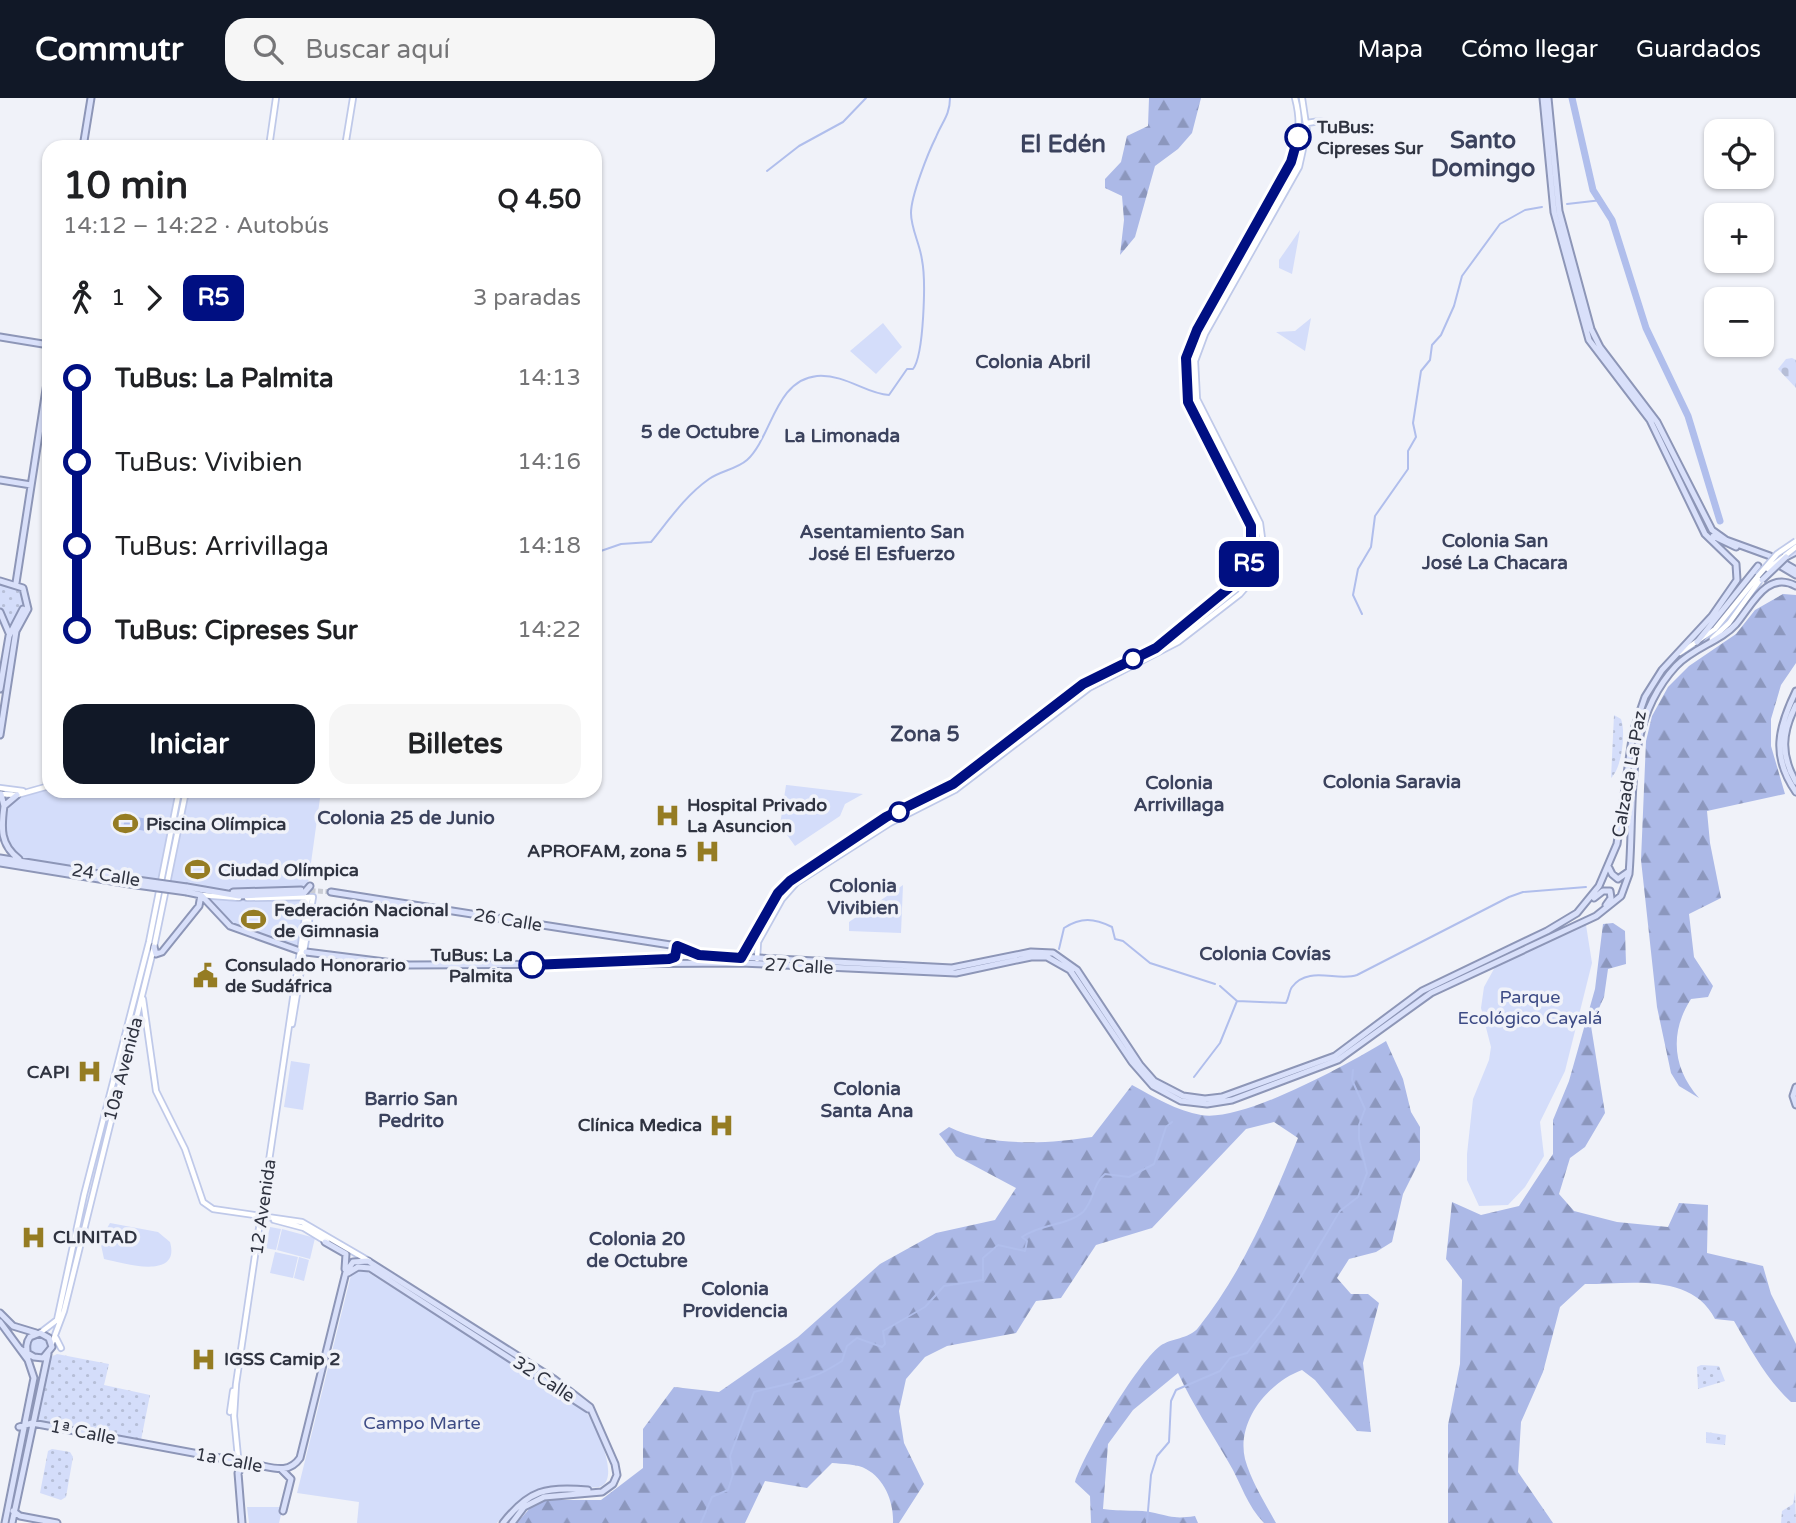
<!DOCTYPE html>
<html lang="es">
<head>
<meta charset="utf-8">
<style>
	body { margin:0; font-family:"Varela Round",sans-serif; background:#f6f6f6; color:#202124; height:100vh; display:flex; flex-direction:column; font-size:26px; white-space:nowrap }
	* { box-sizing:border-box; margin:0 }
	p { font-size:23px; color:#757577 }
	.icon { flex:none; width:38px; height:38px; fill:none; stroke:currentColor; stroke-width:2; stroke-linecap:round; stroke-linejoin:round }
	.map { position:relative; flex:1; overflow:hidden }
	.side { position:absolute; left:42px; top:42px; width:560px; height:658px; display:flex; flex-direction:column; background:#fff; border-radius:21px; box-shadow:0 2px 5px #0004 }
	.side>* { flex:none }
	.badge { padding:0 14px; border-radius:10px; font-size:24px; line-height:46px }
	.fabs { position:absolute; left:1704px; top:21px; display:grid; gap:14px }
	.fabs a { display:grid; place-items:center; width:70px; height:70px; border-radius:14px; background:#fff; box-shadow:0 2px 5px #0004; font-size:35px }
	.map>.badge { position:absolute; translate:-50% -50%; box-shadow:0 0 0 4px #fff }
	.legs { display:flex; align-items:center; gap:10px; height:77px; padding:0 21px; font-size:23px }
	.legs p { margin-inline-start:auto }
	.overview { display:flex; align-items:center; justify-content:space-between; height:119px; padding:0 21px }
	h1 { font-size:38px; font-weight:700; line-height:52px }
	.button { display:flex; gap:14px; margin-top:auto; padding:14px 21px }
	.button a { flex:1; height:80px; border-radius:21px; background:#111827; color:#fff; font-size:28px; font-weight:700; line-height:80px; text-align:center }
	.button a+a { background:#f6f6f6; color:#202124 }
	ul { padding:0 21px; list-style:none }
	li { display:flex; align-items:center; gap:24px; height:84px; font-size:26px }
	li i { display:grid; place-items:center; width:10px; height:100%; margin:0 9px; background:currentColor }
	li i::after { content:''; width:18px; height:18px; margin:-9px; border:5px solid; border-radius:50%; background:#fff }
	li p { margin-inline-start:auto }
	li:first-child i { background:linear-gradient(#0000 50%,currentColor 0) }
	li:last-child i { background:linear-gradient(currentColor 50%,#0000 0) }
	header { display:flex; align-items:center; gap:42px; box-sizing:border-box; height:98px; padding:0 35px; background:#111827; color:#fff }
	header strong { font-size:33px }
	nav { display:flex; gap:38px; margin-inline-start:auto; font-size:24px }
	.search { width:490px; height:63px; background:#f6f6f6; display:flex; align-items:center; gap:18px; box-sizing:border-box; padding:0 24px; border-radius:21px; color:#757577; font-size:26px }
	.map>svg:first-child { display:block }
</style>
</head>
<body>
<header>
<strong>Commutr</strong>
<div class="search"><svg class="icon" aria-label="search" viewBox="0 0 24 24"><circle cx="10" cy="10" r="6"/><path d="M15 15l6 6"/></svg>Buscar aquí</div>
<nav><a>Mapa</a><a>Cómo llegar</a><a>Guardados</a></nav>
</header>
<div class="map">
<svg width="1796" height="1425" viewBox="0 0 1796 1425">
	<defs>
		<pattern id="grass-dots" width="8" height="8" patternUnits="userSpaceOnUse" patternTransform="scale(1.75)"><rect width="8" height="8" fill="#d4ddfa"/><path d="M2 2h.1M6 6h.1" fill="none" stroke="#b6bed7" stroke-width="1.8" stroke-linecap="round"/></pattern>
		<pattern id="forest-firs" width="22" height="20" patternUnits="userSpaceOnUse" patternTransform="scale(1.75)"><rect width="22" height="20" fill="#acb9e7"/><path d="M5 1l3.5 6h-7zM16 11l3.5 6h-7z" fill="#8c97bd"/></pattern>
		<pattern id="cemetery-stones" width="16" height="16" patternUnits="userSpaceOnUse" patternTransform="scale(1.75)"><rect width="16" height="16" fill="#d4ddfa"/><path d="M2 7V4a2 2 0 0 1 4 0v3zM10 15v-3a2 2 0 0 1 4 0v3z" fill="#b6bed7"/></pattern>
		<pattern id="water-ripples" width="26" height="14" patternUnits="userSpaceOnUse" patternTransform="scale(1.75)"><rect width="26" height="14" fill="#b0beec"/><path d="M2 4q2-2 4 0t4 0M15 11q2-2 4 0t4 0" fill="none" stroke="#909bc1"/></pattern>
	</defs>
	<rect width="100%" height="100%" fill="#f0f2f9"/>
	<path fill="url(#grass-dots)" d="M0,486L21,492L25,503L11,528L0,509Z
		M1614,617L1621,621C1626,634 1622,670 1611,680Z
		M57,1256L109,1266L104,1287L150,1297L141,1342L37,1322L51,1259Z
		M1701,1267L1719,1268L1725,1283L1698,1291L1697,1269Z
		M1706,1334L1726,1337L1725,1347L1706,1345Z
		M52,1351L70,1354L73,1359L66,1399L61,1402L40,1395L48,1353Z
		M1795,1394L1796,1425H1781L1782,1413L1793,1406Z"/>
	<path fill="url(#forest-firs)" d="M1149,0H1201L1192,35L1178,51L1155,68L1135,139L1120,157L1124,122L1122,98L1105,90V81L1121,64L1127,38L1148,28Z
		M1783,496L1796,497V565L1781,587L1771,621V648L1785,696L1707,713L1710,745L1721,800L1689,816L1694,859L1713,888L1708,899L1691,901C1669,935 1673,971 1699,1000L1679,988L1671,975L1657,909L1641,762L1646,643L1652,618L1668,589L1689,568L1736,536L1755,512Z
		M1613,825L1625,833L1626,866L1608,871L1604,899L1591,928L1605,1015L1585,1049L1570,1060L1559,1096L1574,1113L1617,1124L1668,1129L1679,1105L1708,1107L1707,1155L1763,1168L1771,1196L1796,1246V1304H1791C1767,1282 1751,1252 1734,1223L1715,1221C1692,1174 1628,1186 1585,1186L1560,1209L1543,1274L1521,1324L1518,1374L1553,1425H1448V1327L1460,1266L1462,1182L1446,1161L1452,1104L1481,1117L1519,1108L1553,1056V1022L1569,983L1595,891L1603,826Z
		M1386,943L1403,981L1411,1014L1420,1029V1062L1403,1096L1392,1144L1376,1154L1349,1161L1337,1180L1351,1196H1368L1379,1205L1363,1265L1371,1334L1357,1333L1315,1282L1302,1272C1269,1284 1236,1323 1245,1361C1251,1383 1265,1405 1276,1425H1264C1247,1408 1241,1385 1229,1365C1211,1334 1193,1307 1178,1275L1133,1312L1108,1346L1103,1411C1120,1414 1139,1411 1155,1415C1172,1419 1176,1421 1195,1418L1198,1425H1091L1090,1398L1075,1384C1084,1355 1136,1267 1160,1248C1171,1240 1189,1241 1198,1230C1243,1174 1271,1106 1298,1040L1274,1024L1246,1031L1152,1130L1096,1147L1061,1200L1036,1203L1016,1235L947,1248L925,1259L906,1281L899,1313L904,1345L924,1386L899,1425H893C894,1405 885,1381 866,1371C858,1366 842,1366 832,1365L807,1390L765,1383L745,1425H517L530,1410L546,1402H601L643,1370V1331L674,1289L719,1294L798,1239L880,1166L936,1135L995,1122L1016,1090L956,1058L939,1036L949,1029C990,1049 1047,1046 1092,1039L1132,987C1154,999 1177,1013 1201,1017C1242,1025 1350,965 1386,943Z"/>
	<path fill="url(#cemetery-stones)" d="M1792,260L1796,262V290L1778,271L1786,261Z"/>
	<path fill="#d4ddfa" d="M1300,132L1292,176L1279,170V162Z
		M1311,220L1305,253L1276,234L1295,233Z
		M883,225L902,249L876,276L850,253Z
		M786,687H787L863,696L845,706L840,718L795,748L780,727Z
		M49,690V693H321L299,851L244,833L227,824L211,803L188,787L23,761C4,749 0,714 16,699C24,694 39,693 49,690Z
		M903,787L901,835L849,833V824Z
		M1586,827L1592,865L1565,973L1540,1024L1544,1058L1525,1089L1508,1107L1479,1108L1467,1082V1056L1473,1001L1489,962L1491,949L1481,910L1484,889L1495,869Z
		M291,963L310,966L303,1012L284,1009Z
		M110,1125L158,1134L170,1144C181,1183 123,1165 104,1161L100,1142Z
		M270,1129L281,1131L276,1152L265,1150Z
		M282,1131L315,1140L310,1161L277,1152Z
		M275,1154L298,1159L293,1180L270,1175Z
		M299,1159L309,1162L304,1183L294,1180Z
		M357,1171L366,1173L582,1309C594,1321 619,1376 603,1387C598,1391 589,1389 582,1389C540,1387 524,1392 497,1425H357L359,1404L297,1395L351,1177Z
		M29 1248a9 9 0 1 1 18 0a9 9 0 1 1-18 0Z
		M247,1409H283L279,1425H249Z"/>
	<path fill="url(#water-ripples)" d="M126,717L153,722L151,734L123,729Z"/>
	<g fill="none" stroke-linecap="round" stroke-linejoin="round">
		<path stroke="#b0beec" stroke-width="2" d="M767,73L799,48L843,24L866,0
			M1567,106L1602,102
			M595,455L621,446L651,444C669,422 685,398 709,381C720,373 737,371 747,362C772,339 775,282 817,278C846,276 866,296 889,297L907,271H913C924,257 926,182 922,162C920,146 911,131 911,115C911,98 928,55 936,39C942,24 950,17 950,0
			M1362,516L1353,497L1358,471L1371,449L1375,418L1408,371V353L1416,339L1413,325L1421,273L1430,262L1432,247L1441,237L1454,208L1462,178L1500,126L1525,112L1542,109
			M516,696V693
			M1059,851L1064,830C1081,819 1094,820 1112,829L1115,841L1123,843L1150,865L1215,886
			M1220,888L1237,903
			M1194,979L1220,945L1237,903L1286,905C1289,900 1289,893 1292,889C1308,867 1338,884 1357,877L1509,799L1523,794L1586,789
			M701,1425L712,1399L728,1392L733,1376L730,1358L754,1294C791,1284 809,1285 842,1263L847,1248L857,1240L882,1249L885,1246L883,1233L925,1209L944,1188L983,1182V1160L998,1147L1025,1153L1027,1143L1022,1139C1042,1125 1067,1128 1083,1114C1094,1103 1093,1085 1105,1076L1129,1079L1154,1066L1166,1029L1172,1024
			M1147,1425L1151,1377L1157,1358L1169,1344L1171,1303L1176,1292L1220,1273L1230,1260L1247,1255L1279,1215L1340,1113L1358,1099L1367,1075L1359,1041V1027L1365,1011L1352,982L1353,972"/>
		<path stroke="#b0beec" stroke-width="7" d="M1572,0L1593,92L1612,122L1646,230L1688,318L1720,423"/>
		<path stroke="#c9ccd4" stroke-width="5" stroke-dasharray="5 2.5" stroke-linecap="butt" d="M303,792L331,794"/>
		<defs>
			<path id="secondary" d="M1300,36L1307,25L1320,23
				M269,49L276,0
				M345,49L353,0
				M1712,541L1729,525L1768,471
				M1680,555L1715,531L1758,478
				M0,690L23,693
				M0,696L17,697L49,688
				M201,797L239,800
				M247,800L313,799L292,926
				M741,861L778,795L790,783L886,719L953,686L1083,586L1156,550L1241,480L1251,459V428L1188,305L1186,260L1197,232L1291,64C1300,43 1301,22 1295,0
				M757,861L758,844L782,801L796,785L890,725L955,692L1089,590L1178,544L1240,496L1253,481L1263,448L1260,425L1197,301L1195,263L1205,236L1299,69L1307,33L1302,0
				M143,901L156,993L185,1051L203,1104L213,1111L302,1124L369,1163
				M274,1122L304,1130L327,1144
				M40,1235L57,1222L84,1097L149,844L179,693
				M56,1240L61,1250
				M52,1245L64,1213L154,849L186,693
				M230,1314L233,1293
				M238,1359L234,1318L236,1286L308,799"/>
			<path id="primary" d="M1548,0L1559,113L1591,231L1600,249L1657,324L1712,432L1726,442L1770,458
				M83,49L91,0
				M0,239L49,247
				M0,382L31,387
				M1713,438L1736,449
				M1786,459L1796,454
				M1782,464L1796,472
				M1779,467L1796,477
				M0,483L23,490L28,511L16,533L0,637
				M16,485L49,272
				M0,514L9,535
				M1697,544L1758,468
				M0,591L9,538L23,511
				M1796,593C1778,630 1771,658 1796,694
				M1796,607C1782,634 1780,657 1796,684
				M1,696L4,708
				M17,697L4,708C1,730 0,747 19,761
				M0,760L137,782
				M0,765L136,787
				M1609,770L1612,776L1618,781L1628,774
				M187,789L239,798L304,795L310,788
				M187,794L201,797L230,828L297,852
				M233,794L301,792
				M331,794L677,848L699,857L952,870L1031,854L1053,855L1077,872L1140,967L1154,983L1183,998L1205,1001L1222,999L1335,958L1422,893L1547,833L1577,815L1599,788L1617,746L1633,634L1645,599L1662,572L1712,518L1737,482L1736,466L1705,436L1650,322L1589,242L1554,114L1543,0
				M1594,800L1603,793H1610L1611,800L1606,807
				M154,849L156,856L162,854L199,808L201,797
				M306,854L409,867L741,865L956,875L1031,859H1047L1070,872L1132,964L1153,988L1181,1003L1207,1006L1232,1002L1338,962L1431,895L1596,818L1621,798L1629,776C1635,704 1623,625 1676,568C1694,549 1720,544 1736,526C1752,507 1767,472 1796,488
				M1796,989L1793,998L1796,1007
				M325,1144L346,1156L345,1171
				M348,1175L358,1169L370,1170L588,1311
				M0,1215L13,1228L36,1235
				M0,1224L28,1262L34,1280L5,1425
				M20,1251L34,1259L43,1260L52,1249L49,1240L40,1235L30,1239C25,1246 27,1252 28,1260
				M19,1329L32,1325L258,1367C274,1370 289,1376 300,1360L346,1174L353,1164L368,1163L554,1281L590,1309L615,1366L617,1377L613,1386L602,1394L544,1399L524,1409L512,1425
				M282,1372L291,1381L283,1413
				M13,1413L20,1418L57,1425
				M12,1425L48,1256
				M242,1425L238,1375L242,1369L251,1368
				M503,1425C529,1392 546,1388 588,1392"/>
		</defs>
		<use href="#secondary" stroke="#bfc9e9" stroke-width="8"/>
		<use href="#primary" stroke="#8d96b7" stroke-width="9"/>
		<use href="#secondary" stroke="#fff" stroke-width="4.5"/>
		<use href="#primary" stroke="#d9e0fa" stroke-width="5"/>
		<defs>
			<path id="secondary-bridge" d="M1768,471L1796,449
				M1758,478L1777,456L1796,443"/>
			<path id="primary-bridge" d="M1762,482L1786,459
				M137,782L187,789
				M136,787L187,794"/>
		</defs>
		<use href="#secondary-bridge" stroke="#bfc9e9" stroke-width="8" stroke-linecap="butt"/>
		<use href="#primary-bridge" stroke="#8d96b7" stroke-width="9" stroke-linecap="butt"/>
		<use href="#secondary-bridge" stroke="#fff" stroke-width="4.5"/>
		<use href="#primary-bridge" stroke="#d9e0fa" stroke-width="5"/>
	</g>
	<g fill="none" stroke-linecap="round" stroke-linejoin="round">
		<defs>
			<path id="line-1" d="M532,867L669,861L675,859L677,848L699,857L741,860L778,795L790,783L886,719L953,686L1083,586L1156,550L1241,480L1251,459V428L1188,304L1186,260L1197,232L1291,64L1298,39"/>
		</defs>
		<use href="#line-1" stroke="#fff" stroke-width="16"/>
		<use href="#line-1" stroke="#000f82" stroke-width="10"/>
	</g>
	<defs>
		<symbol id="hospital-bare" viewBox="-9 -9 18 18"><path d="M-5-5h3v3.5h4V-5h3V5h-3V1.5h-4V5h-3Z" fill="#957c23" stroke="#f0f2f9" stroke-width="2.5" paint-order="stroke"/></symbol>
		<symbol id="stadium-bare" viewBox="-9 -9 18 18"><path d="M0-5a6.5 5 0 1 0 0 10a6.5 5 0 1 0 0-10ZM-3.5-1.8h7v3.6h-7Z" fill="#957c23" stroke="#f0f2f9" stroke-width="2.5" paint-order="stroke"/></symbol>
		<symbol id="civic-bare" viewBox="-9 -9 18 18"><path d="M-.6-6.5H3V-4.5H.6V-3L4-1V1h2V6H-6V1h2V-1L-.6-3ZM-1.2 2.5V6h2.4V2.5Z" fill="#957c23" stroke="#f0f2f9" stroke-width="2.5" paint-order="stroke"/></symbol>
	</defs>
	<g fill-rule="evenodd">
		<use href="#hospital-bare" x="650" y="700" width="35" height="35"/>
		<use href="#stadium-bare" x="108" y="708" width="35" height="35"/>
		<use href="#hospital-bare" x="690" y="736" width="35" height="35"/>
		<use href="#stadium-bare" x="180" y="754" width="35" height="35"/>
		<use href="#stadium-bare" x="236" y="804" width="35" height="35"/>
		<use href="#civic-bare" x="188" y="860" width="35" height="35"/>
		<use href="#hospital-bare" x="72" y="956" width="35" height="35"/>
		<use href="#hospital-bare" x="704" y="1010" width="35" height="35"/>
		<use href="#hospital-bare" x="16" y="1122" width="35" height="35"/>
		<use href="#hospital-bare" x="186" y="1244" width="35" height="35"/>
	</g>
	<g fill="#fff" stroke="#000f82" stroke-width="3.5">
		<circle cx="1298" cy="39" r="12"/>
		<circle cx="1133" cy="561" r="9"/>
		<circle cx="899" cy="714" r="9"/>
		<circle cx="532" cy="867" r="12"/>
	</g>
	<g text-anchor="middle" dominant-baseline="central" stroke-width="7" stroke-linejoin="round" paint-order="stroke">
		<g font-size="18" font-weight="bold" fill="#2f3340" stroke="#f0f2f9" text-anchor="start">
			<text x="1317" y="29">TuBus:<tspan x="1317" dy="21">Cipreses Sur</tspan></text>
			<text x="513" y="857" text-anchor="end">TuBus: La<tspan x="513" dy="21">Palmita</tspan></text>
		</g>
		<g font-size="18" fill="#2f3340" stroke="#f0f2f9">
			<text transform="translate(1629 676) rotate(-80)">Calzada La Paz</text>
			<text transform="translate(106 777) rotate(9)">24 Calle</text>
			<text transform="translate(508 822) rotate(9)">26 Calle</text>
			<text transform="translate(799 868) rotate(3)">27 Calle</text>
			<text transform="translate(123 971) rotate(-75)">10a Avenida</text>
			<text transform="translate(263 1109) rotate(-82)">12 Avenida</text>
			<text transform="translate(544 1281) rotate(33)">32 Calle</text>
			<text transform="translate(83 1334) rotate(11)">1ª Calle</text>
			<text transform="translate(229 1362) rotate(11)">1a Calle</text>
		</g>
		<g font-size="18" font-weight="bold" fill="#2f3340" stroke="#f0f2f9" text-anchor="start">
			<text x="687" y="707">Hospital Privado<tspan x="687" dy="21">La Asuncion</tspan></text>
			<text x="146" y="726">Piscina Olímpica</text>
			<text x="687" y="753" text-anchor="end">APROFAM, zona 5</text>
			<text x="218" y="772">Ciudad Olímpica</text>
			<text x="274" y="812">Federación Nacional<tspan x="274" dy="21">de Gimnasia</tspan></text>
			<text x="225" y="867">Consulado Honorario<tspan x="225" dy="21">de Sudáfrica</tspan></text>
			<text x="70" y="974" text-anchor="end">CAPI</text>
			<text x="702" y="1027" text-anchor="end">Clínica Medica</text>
			<text x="53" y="1139">CLINITAD</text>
			<text x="224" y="1261">IGSS Camip 2</text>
		</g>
		<g font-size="18" fill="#3d4b85" stroke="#f0f2f9">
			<text x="1530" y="899">Parque<tspan x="1530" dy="21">Ecológico Cayalá</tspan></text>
			<text x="422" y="1325">Campo Marte</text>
		</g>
		<g font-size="19" font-weight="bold" fill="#3b425d" stroke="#f0f2f9">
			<text x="1033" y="264">Colonia Abril</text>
			<text x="700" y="334">5 de Octubre</text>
			<text x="842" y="338">La Limonada</text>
			<text x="882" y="434">Asentamiento San<tspan x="882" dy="22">José El Esfuerzo</tspan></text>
			<text x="1495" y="443">Colonia San<tspan x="1495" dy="22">José La Chacara</tspan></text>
			<text x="1392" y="684">Colonia Saravia</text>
			<text x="1179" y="685">Colonia<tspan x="1179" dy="22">Arrivillaga</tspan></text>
			<text x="406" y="720">Colonia 25 de Junio</text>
			<text x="863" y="788">Colonia<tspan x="863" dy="22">Vivibien</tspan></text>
			<text x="1265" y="856">Colonia Covías</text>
			<text x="867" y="991">Colonia<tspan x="867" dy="22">Santa Ana</tspan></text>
			<text x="411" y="1001">Barrio San<tspan x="411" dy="22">Pedrito</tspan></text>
			<text x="637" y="1141">Colonia 20<tspan x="637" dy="22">de Octubre</tspan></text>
			<text x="735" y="1191">Colonia<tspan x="735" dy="22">Providencia</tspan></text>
		</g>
		<g font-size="21" font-weight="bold" fill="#3b425d" stroke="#f0f2f9">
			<text x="925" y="636">Zona 5</text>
		</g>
		<g font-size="24" font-weight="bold" fill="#3b425d" stroke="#f0f2f9">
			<text x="1483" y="42">Santo<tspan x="1483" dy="28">Domingo</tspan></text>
			<text x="1063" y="46">El Edén</text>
		</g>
	</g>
</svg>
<div class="fabs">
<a><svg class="icon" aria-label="locate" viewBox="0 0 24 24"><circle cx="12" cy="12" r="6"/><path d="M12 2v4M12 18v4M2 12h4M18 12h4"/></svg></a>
<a>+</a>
<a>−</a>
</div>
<b class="badge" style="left:1249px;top:466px;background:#000f82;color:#fff">R5</b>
<section class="side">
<div class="overview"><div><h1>10 min</h1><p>14:12 – 14:22 · Autobús</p></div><b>Q 4.50</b></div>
<div class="legs"><svg class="icon" aria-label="walk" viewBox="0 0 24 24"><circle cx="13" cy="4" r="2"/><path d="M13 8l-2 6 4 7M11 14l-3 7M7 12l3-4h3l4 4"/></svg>1<svg class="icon" aria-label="forward" viewBox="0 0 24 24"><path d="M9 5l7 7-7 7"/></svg><b class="badge" style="background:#000f82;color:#fff">R5</b><p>3 paradas</p></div>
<ul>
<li><i style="color:#000f82"></i><b>TuBus: La Palmita</b><p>14:13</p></li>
<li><i style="color:#000f82"></i><span>TuBus: Vivibien</span><p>14:16</p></li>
<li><i style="color:#000f82"></i><span>TuBus: Arrivillaga</span><p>14:18</p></li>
<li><i style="color:#000f82"></i><b>TuBus: Cipreses Sur</b><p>14:22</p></li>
</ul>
<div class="button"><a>Iniciar</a><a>Billetes</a></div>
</section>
</div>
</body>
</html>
